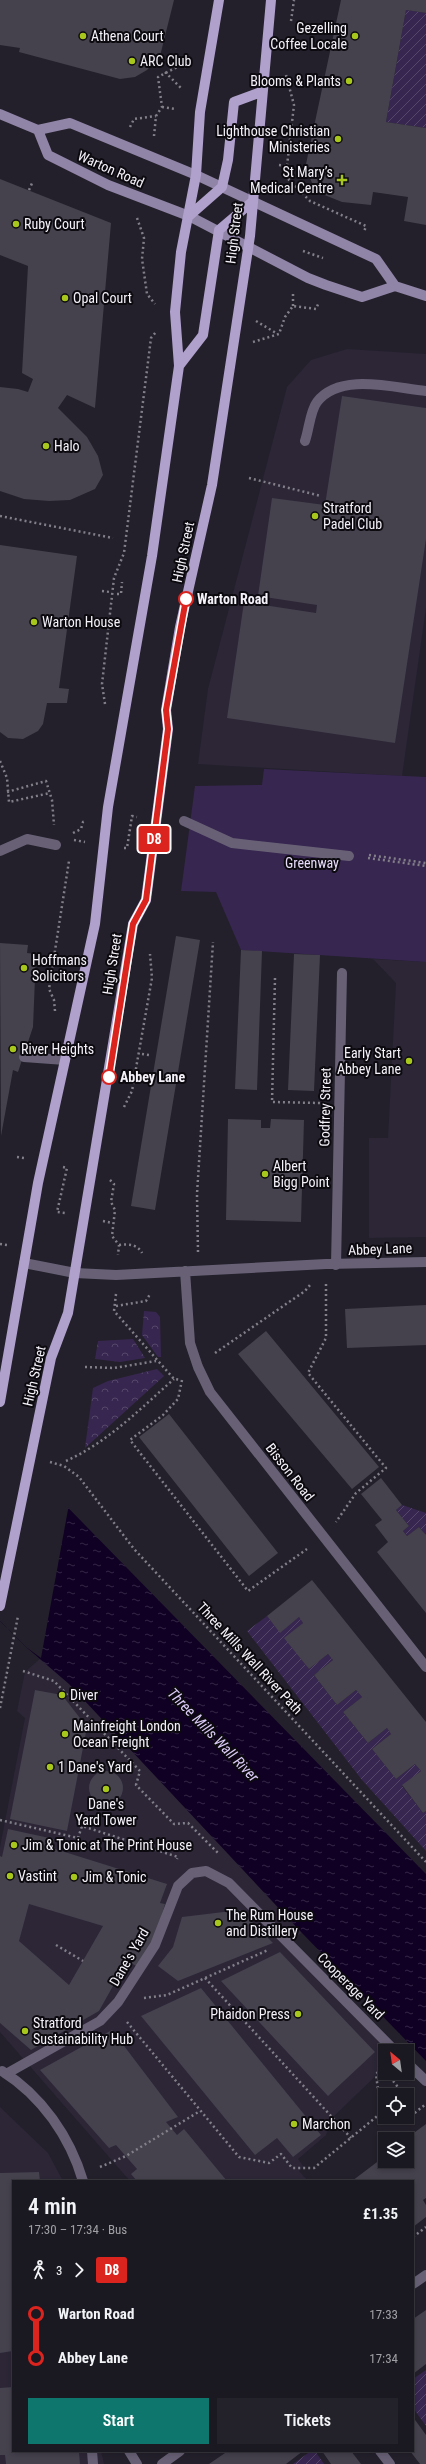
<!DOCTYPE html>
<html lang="en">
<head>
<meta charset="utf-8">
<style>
	body { margin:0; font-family:"Roboto Condensed",sans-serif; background:#232129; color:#f1f3f6; height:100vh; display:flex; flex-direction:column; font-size:15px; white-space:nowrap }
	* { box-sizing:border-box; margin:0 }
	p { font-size:13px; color:#9fa0a5 }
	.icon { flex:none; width:22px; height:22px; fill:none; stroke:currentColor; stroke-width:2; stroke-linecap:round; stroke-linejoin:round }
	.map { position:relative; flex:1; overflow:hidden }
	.sheet { position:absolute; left:12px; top:2180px; width:402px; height:272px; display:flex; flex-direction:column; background:#1a1820; border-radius:0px; box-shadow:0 2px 6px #0003,0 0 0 1px #38373e }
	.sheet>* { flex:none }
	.badge { padding:0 8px; border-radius:3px; font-size:14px; line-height:26px }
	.needle { width:26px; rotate:331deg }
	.fabs { position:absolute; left:378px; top:2044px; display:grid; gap:8px }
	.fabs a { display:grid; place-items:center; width:36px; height:36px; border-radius:0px; background:#1a1820; box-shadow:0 2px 6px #0003,0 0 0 1px #38373e; font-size:20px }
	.map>.badge { position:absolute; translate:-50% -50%; box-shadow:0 0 0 2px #fff }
	.legs { display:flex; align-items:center; gap:6px; height:44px; padding:0 16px; font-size:13px }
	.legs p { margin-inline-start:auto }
	.headline { display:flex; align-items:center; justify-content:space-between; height:68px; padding:0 16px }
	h1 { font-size:22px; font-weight:600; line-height:30px }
	.button { display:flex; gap:8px; margin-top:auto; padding:8px 16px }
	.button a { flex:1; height:46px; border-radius:0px; background:#0f766e; color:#fff; font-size:16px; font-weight:600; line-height:46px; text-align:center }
	.button a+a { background:#232129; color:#f1f3f6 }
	ul { padding:0 16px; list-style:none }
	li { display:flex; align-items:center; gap:14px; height:44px; font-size:15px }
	li i { display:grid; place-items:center; width:6px; height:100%; margin:0 5px; background:currentColor }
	li i::after { content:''; width:10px; height:10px; margin:-5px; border:3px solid; border-radius:50%; background:#1a1820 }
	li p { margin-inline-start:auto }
	li:first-child i { background:linear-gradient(#0000 50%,currentColor 0) }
	li:last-child i { background:linear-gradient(currentColor 50%,#0000 0) }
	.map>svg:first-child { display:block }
</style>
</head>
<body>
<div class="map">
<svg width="426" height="2464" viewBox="0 0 426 2464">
	<defs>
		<pattern id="forest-crowns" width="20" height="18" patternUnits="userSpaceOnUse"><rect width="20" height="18" fill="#372650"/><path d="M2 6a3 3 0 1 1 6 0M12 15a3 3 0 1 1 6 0" fill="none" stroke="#55466a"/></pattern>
		<pattern id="garden-furrows" width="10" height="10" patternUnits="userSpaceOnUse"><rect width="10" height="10" fill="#372650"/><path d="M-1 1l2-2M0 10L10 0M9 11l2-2" fill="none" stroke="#55466a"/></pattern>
		<pattern id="water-ripples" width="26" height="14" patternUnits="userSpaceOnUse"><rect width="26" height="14" fill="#100024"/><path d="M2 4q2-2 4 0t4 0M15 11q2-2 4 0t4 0" fill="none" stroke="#332645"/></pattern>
	</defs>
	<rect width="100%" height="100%" fill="#23202b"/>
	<path fill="#2c2637" d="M347,349L426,354V608L402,776L198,764L208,689L287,387L311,360Z
		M373,959L426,962V1237L369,1238V1138H388L396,983Z
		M41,1658L70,1684L302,1933L287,1941L395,2051H385V2067L332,2118L326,2135L298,2159L304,2167L299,2171L308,2181H130L0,2032V1847L25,1718L17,1711L25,1672Z
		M0,2107L48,2153L63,2181H13V2451H101L104,2464H0Z"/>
	<path fill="#372650" d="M264,769L426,777V962L241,950L216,892L181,891L195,786L262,785Z"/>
	<path fill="url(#forest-crowns)" d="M144,1311L156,1312L160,1317L161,1357H158L142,1335Z
		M133,1339L145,1358L120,1362L95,1359L98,1341Z
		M157,1369L164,1376L85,1448L93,1388L108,1381Z"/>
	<path fill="url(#garden-furrows)" d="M406,10L426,13V128L386,122Z
		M402,1505L426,1513V1535L419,1527L407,1536L403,1531L409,1526L396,1510Z
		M267,1616L280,1632L299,1617L303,1623L285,1638L309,1669L328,1654L333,1660L314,1675L337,1705L356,1690L362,1697L343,1712L368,1743L387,1728L391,1734L372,1749L396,1779L415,1764L421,1771L402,1786L423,1813L426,1811V1851L362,1780L247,1631Z
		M426,2370V2426L413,2408V2379Z
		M311,2451H315L324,2464H293Z"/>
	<path fill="url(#water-ripples)" d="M0,1438L426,1874V2061L302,1933L69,1684L26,1647L0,1621Z"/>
	<path fill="#23202b" d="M0,1436L69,1504L41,1658L26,1647L0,1621Z"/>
	<path fill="#45414d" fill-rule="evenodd" d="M0,0H174L160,56L147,70L135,77L120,79L19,52L20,48L0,45Z
		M341,0H426V13L406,10L386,122L426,128V225L404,221L408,197L373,192L371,205L342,202L322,194L313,185L308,174L306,164Z
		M0,179L111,223L95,408L67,395L58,408L87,437L98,456L103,475L95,489L70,500L49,501L24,499L0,491V387L18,389L28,392L33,379L22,373L28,266L0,255Z
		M342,396L426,408V539L395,743L227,718L244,602L316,613L317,605L258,596L272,498L325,505Z
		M0,545L77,556L59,688L69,689L67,703H47L43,724L38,731L23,739L8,738L0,732Z
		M176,936L200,940L155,1210L131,1206Z
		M0,943L28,945L27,953L36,954L33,1027L18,1072L13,1070L1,1136Z
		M241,950L262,951L257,1090L235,1089Z
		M294,954L320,955L314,1091L288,1090Z
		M228,1119L261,1120V1128H270L271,1119L304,1120L301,1222L226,1220Z
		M426,1305V1345L347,1348L345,1309Z
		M266,1331L379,1467L352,1489L238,1354Z
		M169,1414L278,1553L249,1576L139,1437Z
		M381,1478L402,1505L396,1510L409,1526L403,1531L407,1536L419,1527L426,1535V1613L377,1552L388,1542L375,1525L382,1520L361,1494Z
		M312,1580L426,1722V1811L423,1813L402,1785L421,1771L415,1764L396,1779L372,1749L391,1734L387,1728L368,1743L343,1712L362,1697L356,1690L337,1705L314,1675L333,1660L328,1654L309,1669L284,1638L303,1623L299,1617L280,1633L267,1616Z
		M35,1690L62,1695L87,1727L67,1831L10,1819Z
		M89 1788a17 17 0 1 1 34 0a17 17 0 1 1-34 0Z
		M8,1829L54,1839L52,1848L167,1884L160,1903L165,1904L154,1942L138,1967L127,1961L99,2011L31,2050L0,2023V1856L2,1857ZM29,1904L103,1926L69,1985L19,1941Z
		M240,1910L273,1943L178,1981L158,1966L173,1947L182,1917Z
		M280,1952L375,2052L328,2096L221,1981Z
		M201,1988L321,2135L293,2157L277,2138L255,2155L141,2016Z
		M112,2030L178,2117L166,2122L177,2135L184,2129L227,2181H137L131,2174L137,2169L116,2145L109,2148L40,2070Z
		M426,2124V2198L423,2200L426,2205V2217L413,2227V2181H352L385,2156V2161H407V2138Z
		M39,2172L40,2181H13V2351L0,2353V2173Z
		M426,2310V2364L413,2374V2319Z
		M13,2387V2451H79L80,2464H6L5,2455H0V2388Z
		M413,2417L426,2435V2464H420L410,2451H413Z
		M228,2451H303L286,2464H209Z
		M322,2451H351L361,2464H331Z"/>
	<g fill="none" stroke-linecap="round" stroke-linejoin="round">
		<path stroke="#827f89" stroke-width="2.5" stroke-dasharray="2 3" stroke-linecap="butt" d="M291,21L294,0
			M165,72L181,88L183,87
			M286,75L294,105L287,166L289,180L310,201L366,226L364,232
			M162,107L175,109
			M130,127L134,119L156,116
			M154,136L156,116L162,107L158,77L179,66L186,67
			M279,165L287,166
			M29,190L33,181
			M137,218L144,238L142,259L147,294L155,304
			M303,251L323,258
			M293,306V293
			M256,321L276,333
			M253,342L279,334L285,317L293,306L316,309L319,302
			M249,478L321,496
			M0,516L113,538
			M102,591L110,592
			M117,594H121L122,582
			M105,704L102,684L114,578L124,553L151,338L156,332
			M0,761L7,778L9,802L50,793
			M7,792L46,781L52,800L54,825
			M73,833L81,829L83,822L86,821
			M74,840L85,842
			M124,848H127L132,816L137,817
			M369,855L426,863
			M368,858L426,866
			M275,978L272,1102L321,1103
			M55,1011L54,1000L49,989L69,861
			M142,1054L149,1055
			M124,1107L132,1091L152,978L150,954
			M17,1157L24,1158
			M63,1167L67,1168L57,1212L65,1213
			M110,1180L114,1184L111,1202L115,1210L112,1236L119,1245L118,1255
			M103,1221L112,1223
			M0,1244L7,1245
			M119,1245C129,1244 137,1244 142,1253
			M198,1252L197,1194L213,942
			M326,1284V1338L308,1373L386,1468L356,1493L336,1522
			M116,1294L114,1311L174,1379L181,1380
			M116,1306L146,1301L150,1294
			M215,1353L305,1291L310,1285
			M85,1367L114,1368L156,1361
			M182,1380L178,1399L163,1415L130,1440L248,1591L307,1549
			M66,1461C108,1442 140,1409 174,1379
			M50,1462L64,1466L79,1477L134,1549L426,1862
			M23,1671L54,1681L140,1771L136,1785L174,1824L188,1823L219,1854
			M0,1708L18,1616
			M0,1820L78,1838L82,1826L178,1857L177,1859
			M56,1945L83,1961
			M205,1978L351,2138
			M144,1998L167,1995L268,1950
			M127,2022L239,2157L269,2163L281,2154L292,2168H314L381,2113
			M387,2073L404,2095
			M407,2099L416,2111
			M381,2113L376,2074L380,2070H385
			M381,2113L385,2114
			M397,2117L407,2119L426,2104
			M100,2167L126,2156L200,2111
			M413,2237L426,2227"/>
		<path stroke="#686176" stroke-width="10" d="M305,441C309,430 310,411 317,402C340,372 394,388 426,391
			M184,821L232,843L349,856
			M0,851L27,839L56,845
			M24,1057L65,1060"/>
		<path stroke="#686176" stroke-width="10" d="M24,1263L75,1273L116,1275L326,1264L426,1262
			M336,1265L342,973
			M185,1271L190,1343L198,1367L210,1392L426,1667
			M407,2063L426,2081
			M2,2071C42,2096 70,2137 83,2181
			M6,2074L100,2021L118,2002L155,1945L178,1886L192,1873L206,1871L229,1883L395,2051
			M413,2284L426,2275
			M92,2451L93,2464
			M129,2451L137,2464
			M380,2451L390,2464
			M162,2464L180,2451"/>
		<path stroke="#9084a7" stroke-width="10" d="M0,114L38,130L70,123L196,175L376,259L395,286
			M38,130L48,155L108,185L189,216L308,278L326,285L362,297L395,286L426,296"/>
		<path stroke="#afa0cc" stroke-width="10" d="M189,216L222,187L228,160L234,102L261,92
			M179,366L203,335L219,230L252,202
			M0,1402L38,1183L95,924L108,807L152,556L179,366L175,312L181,252L196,175L200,112L219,0
			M0,1606L51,1358L68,1313L133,924L146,900L168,729L166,710L180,627L212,485L250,236L271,0"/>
	</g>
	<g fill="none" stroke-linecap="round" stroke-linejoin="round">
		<defs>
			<path id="line-1" d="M109,1077L133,924L146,900L168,729L166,710L186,599"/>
		</defs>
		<use href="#line-1" stroke="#fff" stroke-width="9"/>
		<use href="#line-1" stroke="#dc241f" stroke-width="6"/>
	</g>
	<g fill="#a8c71c" stroke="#0c0a0f" stroke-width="1.5">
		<circle cx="83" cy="36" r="4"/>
		<circle cx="355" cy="36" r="4"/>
		<circle cx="132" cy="61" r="4"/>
		<circle cx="349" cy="81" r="4"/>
		<circle cx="338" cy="139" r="4"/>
		<path d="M340 174h4v4h4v4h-4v4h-4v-4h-4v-4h4z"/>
		<circle cx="16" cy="224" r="4"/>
		<circle cx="65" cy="298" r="4"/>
		<circle cx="46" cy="446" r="4"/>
		<circle cx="315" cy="516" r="4"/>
		<circle cx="34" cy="622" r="4"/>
		<circle cx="24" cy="968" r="4"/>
		<circle cx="13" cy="1049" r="4"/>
		<circle cx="409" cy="1061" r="4"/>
		<circle cx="265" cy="1174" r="4"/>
		<circle cx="62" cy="1695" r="4"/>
		<circle cx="65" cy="1734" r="4"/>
		<circle cx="50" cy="1767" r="4"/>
		<circle cx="106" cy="1789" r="4"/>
		<circle cx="14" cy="1845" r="4"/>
		<circle cx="10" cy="1876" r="4"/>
		<circle cx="74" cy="1877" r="4"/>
		<circle cx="218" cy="1923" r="4"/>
		<circle cx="298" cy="2014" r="4"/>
		<circle cx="25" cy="2031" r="4"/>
		<circle cx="294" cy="2124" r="4"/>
	</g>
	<g fill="#fff" stroke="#dc241f" stroke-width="2">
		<circle cx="186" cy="599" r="7"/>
		<circle cx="109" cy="1077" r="7"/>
	</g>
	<g text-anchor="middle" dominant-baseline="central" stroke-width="4" stroke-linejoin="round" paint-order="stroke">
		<g font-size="14" fill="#f5f2fa" stroke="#0c0a0f" text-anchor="start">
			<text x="347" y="28" text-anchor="end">Gezelling<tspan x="347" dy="16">Coffee Locale</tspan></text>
			<text x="91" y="36">Athena Court</text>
			<text x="140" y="61">ARC Club</text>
			<text x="341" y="81" text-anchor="end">Blooms &amp; Plants</text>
			<text x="330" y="131" text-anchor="end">Lighthouse Christian<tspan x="330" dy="16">Ministeries</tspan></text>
			<text x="333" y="172" text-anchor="end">St Mary’s<tspan x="333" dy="16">Medical Centre</tspan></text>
			<text x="24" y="224">Ruby Court</text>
			<text x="73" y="298">Opal Court</text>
			<text x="54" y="446">Halo</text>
			<text x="323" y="508">Stratford<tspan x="323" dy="16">Padel Club</tspan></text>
			<text x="42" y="622">Warton House</text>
			<text x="32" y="960">Hoffmans<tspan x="32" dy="16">Solicitors</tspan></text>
			<text x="21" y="1049">River Heights</text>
			<text x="401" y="1053" text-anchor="end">Early Start<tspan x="401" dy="16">Abbey Lane</tspan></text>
			<text x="273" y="1166">Albert<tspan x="273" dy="16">Bigg Point</tspan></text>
			<text x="70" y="1695">Diver</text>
			<text x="73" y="1726">Mainfreight London<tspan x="73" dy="16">Ocean Freight</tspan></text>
			<text x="58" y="1767">1 Dane's Yard</text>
			<text x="106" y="1804" text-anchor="middle">Dane's<tspan x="106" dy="16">Yard Tower</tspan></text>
			<text x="22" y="1845">Jim &amp; Tonic at The Print House</text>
			<text x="18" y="1876">Vastint</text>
			<text x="82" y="1877">Jim &amp; Tonic</text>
			<text x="226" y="1915">The Rum House<tspan x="226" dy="16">and Distillery</tspan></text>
			<text x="290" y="2014" text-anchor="end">Phaidon Press</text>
			<text x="33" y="2023">Stratford<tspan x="33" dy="16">Sustainability Hub</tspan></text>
			<text x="302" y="2124">Marchon</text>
		</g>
		<g font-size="14" fill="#f5f2fa" stroke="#0c0a0f">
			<text transform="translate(111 169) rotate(24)">Warton Road</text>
			<text transform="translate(234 233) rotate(-83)">High Street</text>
			<text transform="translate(183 552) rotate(-78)">High Street</text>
			<text transform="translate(112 964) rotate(-81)">High Street</text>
			<text transform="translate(325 1107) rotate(-89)">Godfrey Street</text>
			<text transform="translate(380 1249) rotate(-2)">Abbey Lane</text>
			<text transform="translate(34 1376) rotate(-77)">High Street</text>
			<text transform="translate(290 1472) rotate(52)">Bisson Road</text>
			<text transform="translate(250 1658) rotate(47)">Three Mills Wall River Path</text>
			<text transform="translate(129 1957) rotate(-60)">Dane's Yard</text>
			<text transform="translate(351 1986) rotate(45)">Cooperage Yard</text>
		</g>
		<g font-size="14" font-weight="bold" fill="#f5f2fa" stroke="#0c0a0f" text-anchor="start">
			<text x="197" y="599">Warton Road</text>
			<text x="120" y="1077">Abbey Lane</text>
		</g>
		<g font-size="14" fill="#e7dcfb" stroke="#0c0a0f">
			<text x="312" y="863">Greenway</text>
		</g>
		<g font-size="15" font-style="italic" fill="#dbcbf9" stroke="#0c0a0f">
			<text transform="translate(213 1735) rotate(46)">Three Mills Wall River</text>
		</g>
	</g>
</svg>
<div class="fabs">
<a><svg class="needle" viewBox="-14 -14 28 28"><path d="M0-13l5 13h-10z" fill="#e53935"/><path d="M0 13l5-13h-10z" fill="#9fa0a5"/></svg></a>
<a><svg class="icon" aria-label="locate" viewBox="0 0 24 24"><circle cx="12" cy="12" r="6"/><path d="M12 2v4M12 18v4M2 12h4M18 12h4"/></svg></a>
<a><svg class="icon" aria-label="layers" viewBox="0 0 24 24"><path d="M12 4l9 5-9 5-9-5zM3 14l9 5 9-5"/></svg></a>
</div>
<b class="badge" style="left:154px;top:839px;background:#dc241f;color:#fff">D8</b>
<section class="sheet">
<div class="headline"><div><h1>4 min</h1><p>17:30 – 17:34 · Bus</p></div><b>£1.35</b></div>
<div class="legs"><svg class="icon" aria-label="walk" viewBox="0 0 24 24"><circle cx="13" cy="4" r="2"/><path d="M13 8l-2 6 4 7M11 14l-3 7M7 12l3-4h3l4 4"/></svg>3<svg class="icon" aria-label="forward" viewBox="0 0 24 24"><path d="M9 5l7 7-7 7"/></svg><b class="badge" style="background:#dc241f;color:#fff">D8</b></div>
<ul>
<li><i style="color:#dc241f"></i><b>Warton Road</b><p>17:33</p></li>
<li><i style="color:#dc241f"></i><b>Abbey Lane</b><p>17:34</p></li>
</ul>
<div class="button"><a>Start</a><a>Tickets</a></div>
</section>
</div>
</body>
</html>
